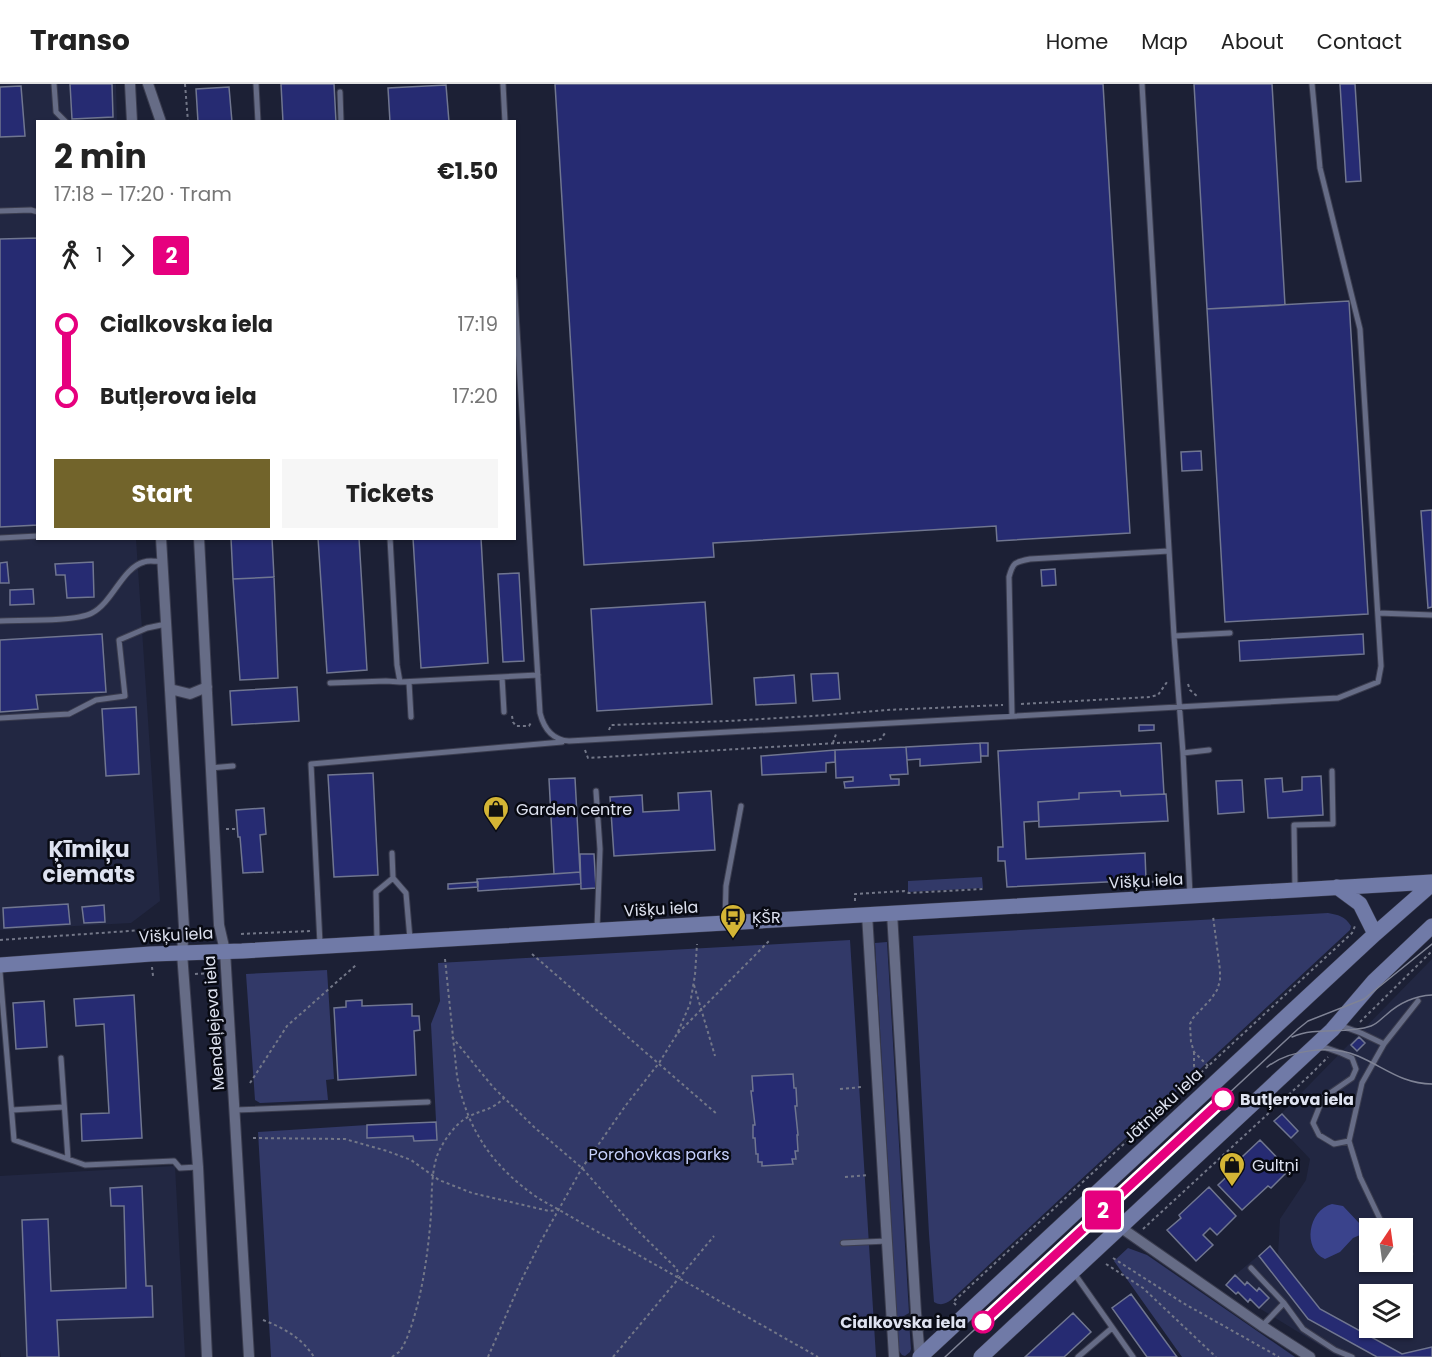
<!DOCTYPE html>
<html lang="en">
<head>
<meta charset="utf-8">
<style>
	body { margin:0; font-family:Poppins,sans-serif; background:#f6f6f6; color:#222; height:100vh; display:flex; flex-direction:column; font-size:22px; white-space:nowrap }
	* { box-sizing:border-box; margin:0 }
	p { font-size:20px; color:#767676 }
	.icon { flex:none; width:33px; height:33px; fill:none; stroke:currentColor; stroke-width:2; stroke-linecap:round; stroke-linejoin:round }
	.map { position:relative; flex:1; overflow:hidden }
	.panel { position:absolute; left:36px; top:36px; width:480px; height:420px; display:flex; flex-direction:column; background:#fff; border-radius:0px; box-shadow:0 2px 4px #0004 }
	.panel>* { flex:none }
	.badge { padding:0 12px; border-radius:4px; font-size:21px; line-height:39px }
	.needle { width:39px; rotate:13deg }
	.buttons { position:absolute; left:1359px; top:1134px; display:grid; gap:12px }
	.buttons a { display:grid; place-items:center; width:54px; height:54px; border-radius:0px; background:#fff; box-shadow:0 2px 4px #0004; font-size:30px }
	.map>.badge { position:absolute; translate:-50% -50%; box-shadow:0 0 0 3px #fff }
	.legs { display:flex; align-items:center; gap:9px; height:66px; padding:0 18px; font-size:20px }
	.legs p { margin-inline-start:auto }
	.summary { display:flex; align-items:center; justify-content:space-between; height:102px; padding:0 18px }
	h1 { font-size:33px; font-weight:700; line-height:45px }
	.action { display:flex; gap:12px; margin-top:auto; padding:12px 18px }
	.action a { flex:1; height:69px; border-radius:0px; background:#72642b; color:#fff; font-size:24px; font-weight:700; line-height:69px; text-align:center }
	.action a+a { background:#f6f6f6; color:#222 }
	ul { padding:0 18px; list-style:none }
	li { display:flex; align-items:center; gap:21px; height:72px; font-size:22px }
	li i { display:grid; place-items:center; width:9px; height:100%; margin:0 8px; background:currentColor }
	li i::after { content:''; width:15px; height:15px; margin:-8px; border:4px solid; border-radius:50%; background:#fff }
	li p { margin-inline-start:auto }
	li:first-child i { background:linear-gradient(#0000 50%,currentColor 0) }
	li:last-child i { background:linear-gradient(currentColor 50%,#0000 0) }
	header { display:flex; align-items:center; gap:36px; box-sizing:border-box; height:84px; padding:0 30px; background:#fff; border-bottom:2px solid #e0e0e0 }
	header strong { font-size:28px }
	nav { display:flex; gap:33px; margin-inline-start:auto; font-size:21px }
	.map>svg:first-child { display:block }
</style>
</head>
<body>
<header>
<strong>Transo</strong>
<nav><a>Home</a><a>Map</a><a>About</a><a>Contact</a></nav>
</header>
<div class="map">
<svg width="1432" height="1273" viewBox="0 0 1432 1273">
	<rect width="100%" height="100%" fill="#1c2035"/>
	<path fill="#222742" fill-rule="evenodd" d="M0,0H116L117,37L38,38V454L136,455L160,817L131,839L0,846Z
		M1432,875V1273H1339L1259,1224L1251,1216L1248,1218L1238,1209L1236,1210L1226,1201L1235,1191L1270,1162L1278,1171L1280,1135L1306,1096L1310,1075L1274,1037ZM1370,1144H1402V1178H1370ZM1370,1210H1402V1244H1370Z
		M175,1082L185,1273H1L0,1267V1092Z"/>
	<path fill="#323968" d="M982,793L983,804L908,808V797Z
		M1328,829C1338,831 1345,832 1351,842L1350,846L951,1216C945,1220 941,1222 934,1218L929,1150L913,852Z
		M850,856L876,1273H271L258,1048L367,1041L368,1054L413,1052L414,1057L437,1056L431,940L440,917L438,879Z
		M887,858L909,1229L897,1236L875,859Z
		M327,886L334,995L326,996L328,1016L260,1019L255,1016L246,890Z
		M1128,1164L1147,1171L1295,1273H1182L1114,1177Z
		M909,1237L911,1265L910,1268L905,1272L902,1271L899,1267L897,1242Z"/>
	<path fill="#3a438c" d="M1332,1120L1343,1122L1360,1140V1151L1353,1154L1340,1168L1325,1175C1302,1165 1308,1126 1332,1120Z"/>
	<path fill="#262b72" stroke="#707690" stroke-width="1.5" d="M70,0H112L113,33L72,35Z
		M281,0H334L336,38H283Z
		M555,0H1103L1130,449L997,457L996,442L713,459L714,473L584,481Z
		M1194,0H1272L1285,221L1207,225Z
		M1340,0H1355L1361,97L1346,98Z
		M446,1L449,38H390L388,4Z
		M21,2L25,52L0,53V3Z
		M229,3L232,38H198L196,5Z
		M38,154V441L0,443V155Z
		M1349,217L1368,530L1225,538L1207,225Z
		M1201,367L1202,386L1182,387L1181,368Z
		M1432,426V523L1428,524L1421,427Z
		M231,454H272L274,493L233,495Z
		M318,454H359L367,586L327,589Z
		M413,454H481L488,579L421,584Z
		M7,478L9,499H0V479Z
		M93,478L94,513L67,514L65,491H56L55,480Z
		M1055,485L1056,501L1042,502L1041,486Z
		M519,489L524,577L503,578L498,490Z
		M274,493L278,594L240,596L233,495Z
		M33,505L34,520L10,521V506Z
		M705,518L712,620L597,627L591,525Z
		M102,550L106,608L36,611L38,625L0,628V556Z
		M1363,550L1364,570L1240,577L1239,557Z
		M838,589L840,615L813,617L811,590Z
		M794,591L796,619L756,621L754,594Z
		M297,603L299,637L232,641L230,607Z
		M136,623L139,690L106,692L102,625Z
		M1139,641H1154V646L1139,647Z
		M980,659L981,678L920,682V675L907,676L906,663Z
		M980,659H988V672H981Z
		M1161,659L1164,710L1121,712L1120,707L1079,709V715L1038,718L1039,737L1024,738L1026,775L1145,769L1146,796L1007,803L1005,777H998V763H1003L998,667Z
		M906,663L908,690L890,691L891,695H899V701L845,704L844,698L853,697V693L836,694L835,666Z
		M835,666V678L826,679V688L762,691L761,672Z
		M373,689L378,791L334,793L328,691Z
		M1321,692L1323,731L1268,734L1265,695L1282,694L1283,708L1302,706V693Z
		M575,694L580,788L554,790L549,695Z
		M1242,696L1244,728L1218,730L1216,697Z
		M711,707L715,766L614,772L610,713L642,711L643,728L679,726L678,709Z
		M1120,707L1121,712L1166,710L1168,737L1039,743L1038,718L1079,715V709Z
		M264,724L266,750L260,751L263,788L243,789L240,753H238L236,726Z
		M580,770H594L596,804L581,805Z
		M580,788L581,800L478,807L477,795Z
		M478,798V803L448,805V800Z
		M68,820L70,840L4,844L3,824Z
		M104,821L105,838L84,839L82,823Z
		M134,911L142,1054L82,1057L81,1030L109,1029L104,940L76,942L74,915Z
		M362,916V922L412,920V932H419L420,946L414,947L416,991L338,996L334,924L346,923V917Z
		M44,917L47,963L16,965L13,919Z
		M1359,953L1365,959L1357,967L1351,961Z
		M793,990L794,1004H796L797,1022H795L798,1051H797L798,1067H795L796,1075H792L793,1080L762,1082V1078H758V1070H756L755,1054H753V1041H755L751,1007H753L752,992Z
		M1282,1030L1298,1047L1291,1054L1274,1037Z
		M436,1038L437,1056L414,1057L413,1052L367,1054V1041Z
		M1260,1056L1289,1086L1271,1104L1268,1102L1242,1126L1218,1101L1244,1076L1241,1074Z
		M142,1102L146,1202H152L153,1233L57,1236L59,1273H27L22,1136L48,1135L51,1207L126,1204L124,1122H111L110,1104Z
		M1209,1103L1236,1132L1217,1151L1210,1144L1203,1151L1213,1161L1196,1177L1167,1146L1181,1134L1179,1131Z
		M1270,1162L1320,1225L1402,1270L1432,1263V1273H1377L1308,1235L1259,1172Z
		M1235,1191L1245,1201L1247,1198L1257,1207L1259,1204L1269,1214L1259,1224L1250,1215L1248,1218L1238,1208L1236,1210L1226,1201Z
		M1131,1210L1177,1273H1147L1112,1224Z
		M1073,1229L1091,1248L1064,1273H1025Z"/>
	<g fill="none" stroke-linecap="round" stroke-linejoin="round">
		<defs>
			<path id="lane" d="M54,0L56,28L66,38
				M256,0L258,38
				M503,0L505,38
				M1142,0L1174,552L1183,669L1190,811
				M340,8L341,38
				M0,127L31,126L38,128
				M514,196L540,629C544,645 553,656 569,657L1338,614L1378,598L1381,582L1360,245L1320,84L1312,0
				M0,454L38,452
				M390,454L397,581L400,598
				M1378,529L1432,531
				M0,537C21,536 75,538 92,529C113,518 122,484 144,478C149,476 156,478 162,477
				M1174,552L1230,549
				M502,593L504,628
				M409,598L411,633
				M330,599L386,597L400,598L538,591
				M1012,632L1009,493C1013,478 1015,478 1030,475L1169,467
				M0,634L69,630L96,616L125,612L119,556L147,544L166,540
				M1183,669L1209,666
				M210,684L233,682
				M596,707L600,765L597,845
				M392,769L393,794L406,809L410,855
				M1295,804L1294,741L1333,740L1332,687
				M725,839L726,802L741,722
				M377,857L376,808L393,794
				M320,860L311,680L562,658
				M0,888L14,1056L85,1081L174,1077L180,1084L198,1083
				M1339,941L1361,949L1384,960L1418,917
				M1318,961L1341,969L1352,974L1356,985L1352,994L1323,1014L1313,1039L1319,1051L1334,1060L1349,1057
				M61,974L68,1075
				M12,1026L64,1023
				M235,1026L428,1018
				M1381,1136L1391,1144
				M1382,1144L1380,1135L1360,1093L1349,1057L1362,999L1384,960
				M843,1159L887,1157
				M1385,1178L1391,1183L1404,1181L1410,1170L1402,1156
				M1251,1184L1284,1219L1262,1242
				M1074,1189L1133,1273
				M1284,1219L1303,1245L1335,1266L1352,1273
				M1078,1273L1112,1244"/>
			<path id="street" d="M130,0L132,38
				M148,0L161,38
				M161,454L184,843L182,869L198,1083L207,1273
				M199,454L219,841L225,867L249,1273
				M170,605L190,610L207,603
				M892,829L916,1229L920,1273
				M867,830L894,1273
				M1120,1143L1262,1242L1310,1273"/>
			<path id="secondary" d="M1337,803L1360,820L1375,850
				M0,881L151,870L242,867L1432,798
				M920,1273L1375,850L1432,800
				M981,1273L1332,946L1374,897L1432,842"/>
		</defs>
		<use href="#lane" stroke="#3b3d4f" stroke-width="7"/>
		<use href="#street" stroke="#3b3d4f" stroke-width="12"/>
		<use href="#secondary" stroke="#3b3d4f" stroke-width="16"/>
		<path stroke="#737788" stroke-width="2" stroke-dasharray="3 3" stroke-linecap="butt" d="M185,0L188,38
			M1188,600L1190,606L1197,612
			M1021,620L1150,613L1158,611L1167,598
			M512,632L513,638L516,642H529L532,637
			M609,646L611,641L729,637L828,631L886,626L1003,621
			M833,659L836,650
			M585,666L588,674L871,657L881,655L885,649
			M226,745H235
			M1147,800V798L1171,797
			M855,817V810L904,807L909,809L983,805
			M149,846L150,857
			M241,850L310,847
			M0,856L172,844
			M532,870L718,1031
			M445,875L457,992C467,1046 493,1083 538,1114L818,1273
			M152,883L153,892
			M195,890L214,889
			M694,901L715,972
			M1360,938L1432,867
			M678,949L769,857
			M452,953L493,1003L534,1043L582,1084L634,1143L677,1185L678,1192
			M1194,968V982L1200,989
			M1208,982L1194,968L1191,958L1190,940L1193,934L1211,915L1217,906L1220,897V886L1213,832
			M250,999L287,942L356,881
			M840,1005L862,1003
			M253,1054L345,1055L387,1067L411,1076L439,1096L472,1109L549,1127L557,1126
			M845,1093L868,1091
			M1143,1145L1309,992L1328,973
			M1113,1174L1183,1219L1279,1273
			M1106,1180L1143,1204L1216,1273
			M956,1221L953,1218L1352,849L1355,842
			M263,1236C284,1244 302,1254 314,1273
			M392,1273C393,1272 399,1268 399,1268C405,1261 408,1251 411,1243C423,1207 428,1168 431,1131C432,1111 431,1090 437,1072C443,1057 455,1040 468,1033C483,1025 491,1027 504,1014
			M488,1273L521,1197L541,1157L582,1084L626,1021L659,979L677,950L690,920L695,891L697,860
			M613,1273L714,1152"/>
		<use href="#lane" stroke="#666c86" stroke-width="5"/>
		<use href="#street" stroke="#666c86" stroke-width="10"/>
		<use href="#secondary" stroke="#707aa7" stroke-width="15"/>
		<path stroke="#7f8395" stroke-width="1.5" d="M1292,953C1317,942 1345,951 1371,942C1377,940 1381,935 1386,931C1399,919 1413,912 1432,911
			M1267,983C1290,965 1332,961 1358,972C1384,983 1402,1000 1432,1000
			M945,1273L1298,945L1308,937L1364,915L1432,860"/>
	</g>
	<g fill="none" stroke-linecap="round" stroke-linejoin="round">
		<defs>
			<path id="line-1" d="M983,1238L1223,1015"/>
		</defs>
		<use href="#line-1" stroke="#fff" stroke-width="14"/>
		<use href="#line-1" stroke="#e6007e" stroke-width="9"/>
	</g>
	<defs>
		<symbol id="shop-pin" viewBox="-11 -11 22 30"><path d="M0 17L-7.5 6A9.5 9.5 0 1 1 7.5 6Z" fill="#d4b535" stroke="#080a13"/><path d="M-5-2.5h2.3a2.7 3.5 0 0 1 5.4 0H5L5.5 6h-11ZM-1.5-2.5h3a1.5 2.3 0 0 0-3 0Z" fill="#111"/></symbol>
		<symbol id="bus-pin" viewBox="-11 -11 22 30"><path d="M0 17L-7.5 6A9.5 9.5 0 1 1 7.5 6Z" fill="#d4b535" stroke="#080a13"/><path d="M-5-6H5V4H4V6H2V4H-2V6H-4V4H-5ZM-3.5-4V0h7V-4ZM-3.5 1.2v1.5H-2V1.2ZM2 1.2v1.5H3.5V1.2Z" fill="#111"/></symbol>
	</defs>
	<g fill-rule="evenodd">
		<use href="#shop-pin" x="481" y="710" width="30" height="40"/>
		<use href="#bus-pin" x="718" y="818" width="30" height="40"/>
		<use href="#shop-pin" x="1217" y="1066" width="30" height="40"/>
	</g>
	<g fill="#fff" stroke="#e6007e" stroke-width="3">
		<circle cx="1223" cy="1015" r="10"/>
		<circle cx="983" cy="1238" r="10"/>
	</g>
	<g text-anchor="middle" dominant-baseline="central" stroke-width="5" stroke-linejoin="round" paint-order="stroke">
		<g font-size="16" fill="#dee2f0" stroke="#080a13" text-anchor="start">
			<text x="516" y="725">Garden centre</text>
			<text x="752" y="833">ĶŠR</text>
			<text x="1252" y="1081">Gultņi</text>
		</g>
		<g font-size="16" fill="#dee2f0" stroke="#080a13">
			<text transform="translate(1146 797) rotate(-3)">Višķu iela</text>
			<text transform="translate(661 825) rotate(-3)">Višķu iela</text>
			<text transform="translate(176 851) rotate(-3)">Višķu iela</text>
			<text transform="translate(214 939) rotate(-94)">Mendeļejeva iela</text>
			<text transform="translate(1163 1022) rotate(-43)">Jātnieku iela</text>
		</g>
		<g font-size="16" font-weight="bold" fill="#dee2f0" stroke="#080a13" text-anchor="start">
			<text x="1240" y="1015">Butļerova iela</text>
			<text x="966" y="1238" text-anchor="end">Cialkovska iela</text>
		</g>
		<g font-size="16" fill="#c7d1fc" stroke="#080a13">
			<text x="659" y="1070">Porohovkas parks</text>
		</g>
		<g font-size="22" font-weight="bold" fill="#dee2f0" stroke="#080a13">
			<text x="89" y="765">Ķīmiķu<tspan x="89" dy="25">ciemats</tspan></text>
		</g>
	</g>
</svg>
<div class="buttons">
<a><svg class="needle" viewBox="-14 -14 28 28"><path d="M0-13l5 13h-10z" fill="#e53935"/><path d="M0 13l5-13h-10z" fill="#767676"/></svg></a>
<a><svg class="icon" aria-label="layers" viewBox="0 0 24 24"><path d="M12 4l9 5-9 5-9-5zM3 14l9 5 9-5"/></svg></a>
</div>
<b class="badge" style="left:1103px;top:1126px;background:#e6007e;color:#fff">2</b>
<section class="panel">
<div class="summary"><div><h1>2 min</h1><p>17:18 – 17:20 · Tram</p></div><b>€1.50</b></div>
<div class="legs"><svg class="icon" aria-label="walk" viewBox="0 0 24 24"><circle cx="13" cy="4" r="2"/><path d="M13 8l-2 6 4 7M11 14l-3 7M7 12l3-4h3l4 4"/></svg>1<svg class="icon" aria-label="forward" viewBox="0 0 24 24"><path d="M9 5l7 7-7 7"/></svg><b class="badge" style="background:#e6007e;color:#fff">2</b></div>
<ul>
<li><i style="color:#e6007e"></i><b>Cialkovska iela</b><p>17:19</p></li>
<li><i style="color:#e6007e"></i><b>Butļerova iela</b><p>17:20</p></li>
</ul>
<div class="action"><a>Start</a><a>Tickets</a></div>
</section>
</div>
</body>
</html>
